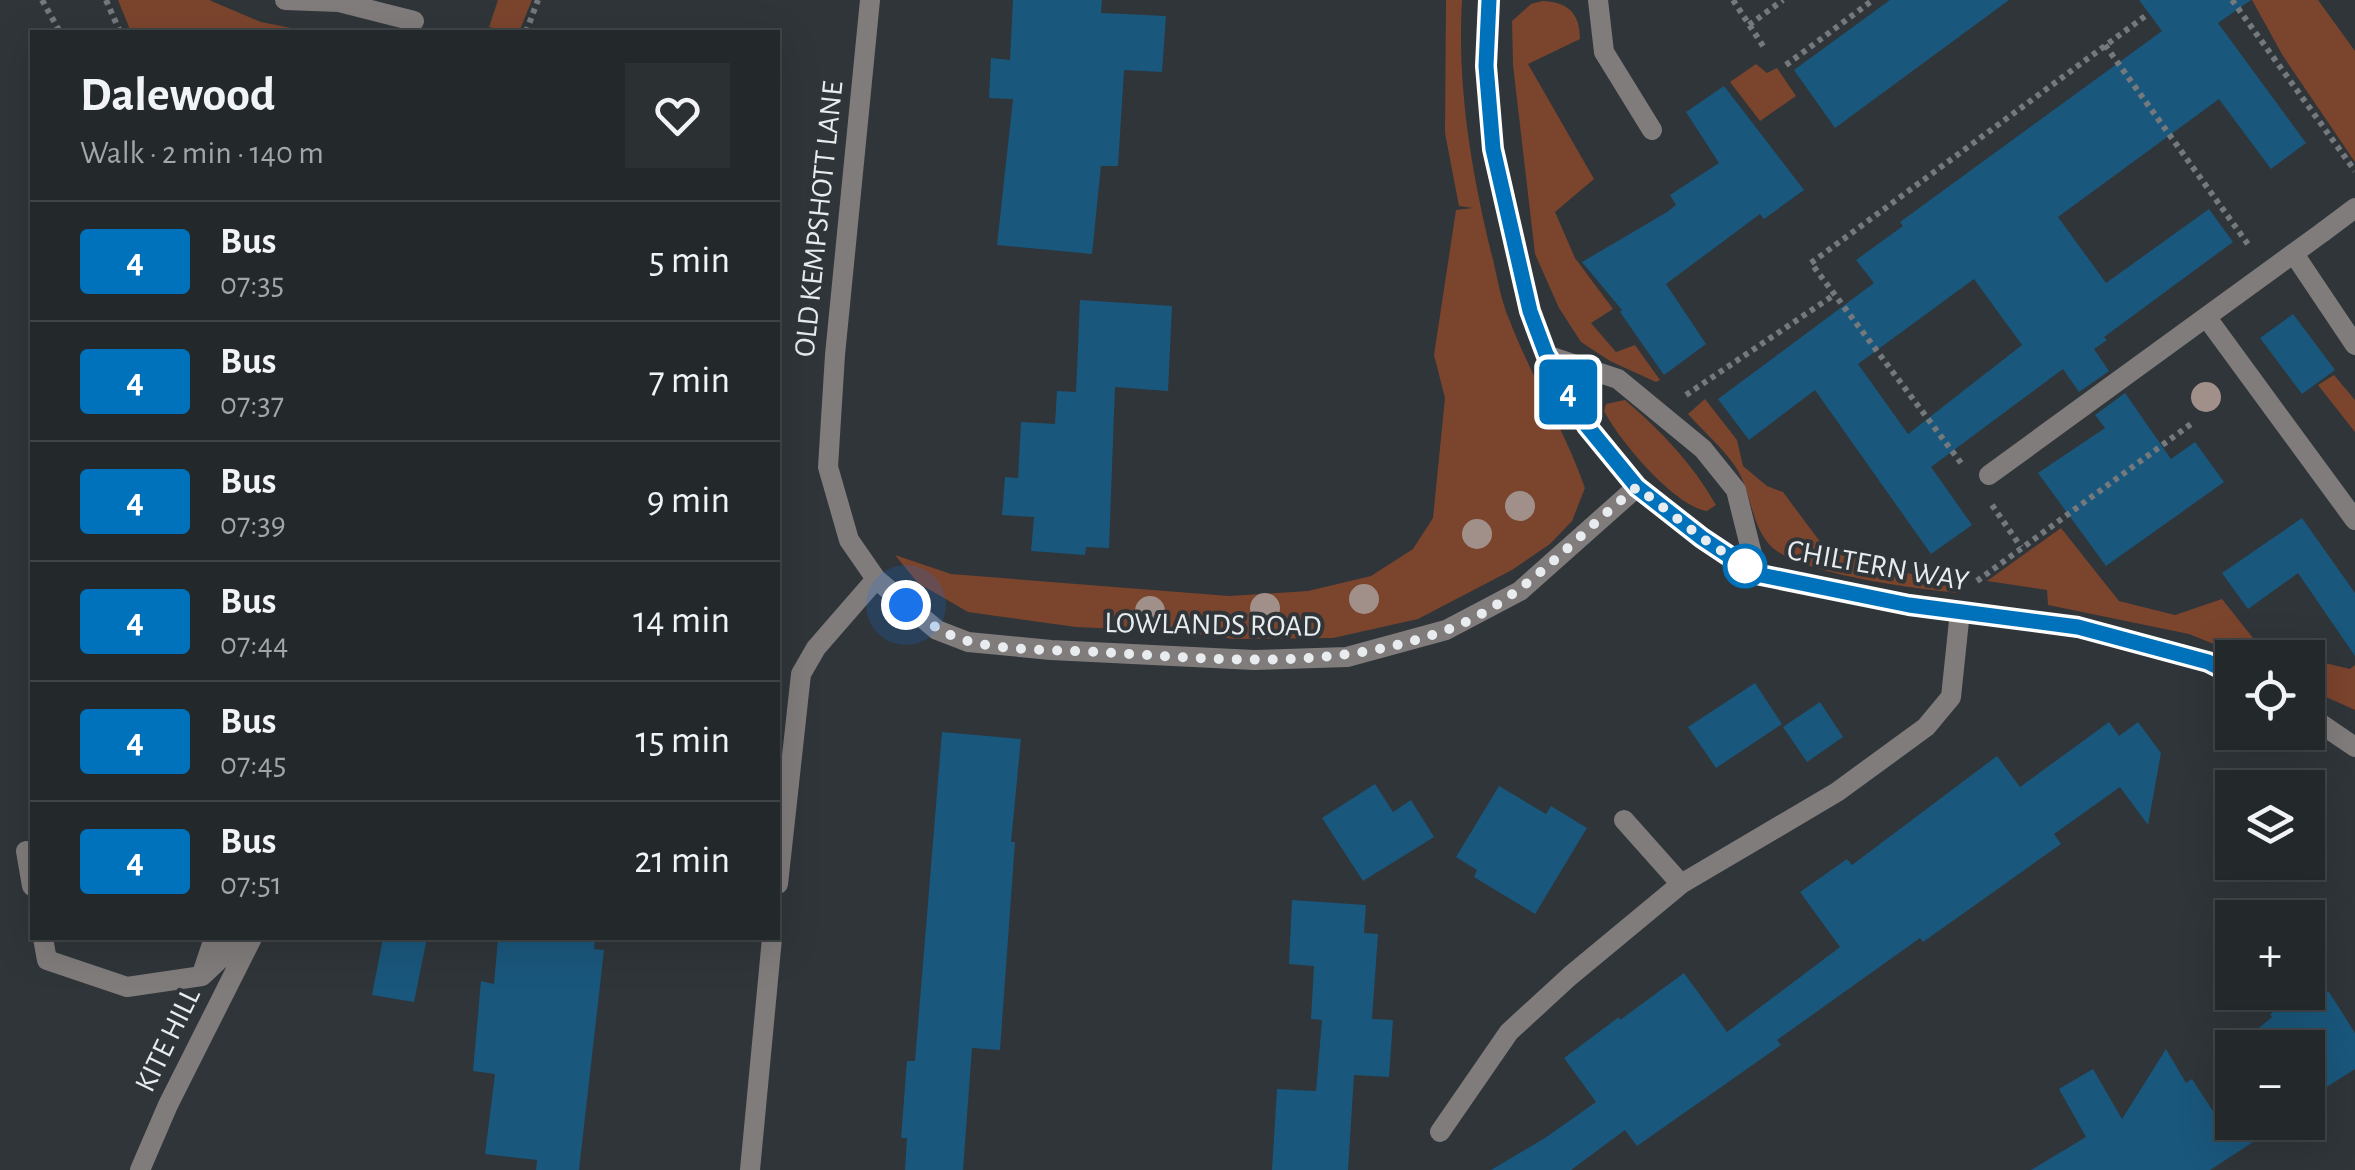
<!DOCTYPE html>
<html lang="en">
<head>
<meta charset="utf-8">
<style>
	body { margin:0; font-family:"Alegreya Sans",sans-serif; background:#2b3033; color:#f1f3f6; height:100vh; display:flex; flex-direction:column; font-size:38px; white-space:nowrap }
	* { box-sizing:border-box; margin:0 }
	p { font-size:32px; color:#a3a6a9 }
	.icon { flex:none; width:55px; height:55px; fill:none; stroke:currentColor; stroke-width:2; stroke-linecap:round; stroke-linejoin:round }
	.map { position:relative; flex:1; overflow:hidden }
	.details { position:absolute; left:30px; top:30px; width:750px; height:910px; display:flex; flex-direction:column; background:#23282b; border-radius:0px; box-shadow:0 10px 40px #0002,0 0 0 2px #404447 }
	.details>* { flex:none }
	.badge { padding:0 20px; border-radius:8px; font-size:35px; line-height:65px }
	.fabs { position:absolute; left:2215px; top:640px; display:grid; gap:20px }
	.fabs a { display:grid; place-items:center; width:110px; height:110px; border-radius:0px; background:#23282b; box-shadow:0 10px 40px #0002,0 0 0 2px #404447; font-size:50px }
	.you { position:absolute; width:50px; height:50px; margin:-25px; border:8px solid #fff; border-radius:50%; background:#1a73e8; box-shadow:0 0 0 15px #1a73e833 }
	.map>.badge { position:absolute; translate:-50% -50%; box-shadow:0 0 0 5px #fff }
	.round { display:grid; place-items:center; flex:none; width:105px; height:105px; border-radius:0px; background:#2b3033 }
	.head { display:flex; align-items:center; justify-content:space-between; height:170px; padding:0 50px }
	h1 { font-size:48px; font-weight:700; line-height:75px }
	ul { padding:0; list-style:none }
	li { display:flex; align-items:center; gap:30px; height:120px; padding:0 50px; border-top:2px solid #404447 }
	li div { flex:1 }
	li b { display:block; font-size:38px }
	li em { font-style:normal }
	li .badge { min-width:110px; font-weight:700; text-align:center }
	.map>svg:first-child { display:block }
</style>
</head>
<body>
<div class="map">
<svg width="2355" height="1170" viewBox="0 0 2355 1170">
	<rect width="100%" height="100%" fill="#2f3539"/>
	<path fill="#7b442d" d="M118,0H209L261,22L291,28L294,32H131Z
		M498,0H532L519,32H492L493,28L489,27Z
		M1446,0H1462C1457,86 1471,169 1491,252C1497,274 1500,298 1509,319C1531,377 1565,430 1585,488L1572,521L1550,544L1512,570L1418,619L1333,638L1234,639L1181,632L1076,627L968,612L918,583L895,555L951,574L1229,596L1308,591L1371,576L1413,549L1433,518L1445,398L1434,355L1456,210L1473,208L1459,206L1445,133Z
		M2252,0H2318L2355,51V162L2283,56Z
		M1542,1C1567,2 1580,12 1580,39L1528,64L1594,179L1555,212L1575,258L1613,309L1591,323L1616,352L1635,345L1660,380L1656,382L1610,361L1581,342L1559,308L1535,254L1513,65L1512,21L1531,4Z
		M1756,64L1767,73L1777,68L1796,96L1760,121L1730,82Z
		M2334,375L2355,400V432L2318,385Z
		M1705,399L1737,440L1743,466L1767,486L1783,492L1824,547L1934,581L1957,571L1970,578L1959,593C1919,589 1792,574 1768,543C1750,521 1751,489 1735,466C1722,447 1703,431 1688,414Z
		M1625,400C1660,430 1693,464 1716,505L1707,511C1674,506 1619,440 1604,411L1606,404Z
		M2061,528L2119,601L2175,615L2222,599L2261,648L2303,657H2246L2189,634L2048,605L2047,590L1987,581Z
		M2308,659L2350,669L2355,665V710L2308,689Z"/>
	<path fill="#1a577c" fill-rule="evenodd" d="M1013,0H1102L1101,13L1166,16L1162,72L1124,70L1118,166H1101L1092,254L997,245L1013,99L989,98L991,58L1010,60Z
		M1890,0H2009L1835,128L1794,70Z
		M2139,0H2251L2218,23L2306,143L2271,169L2219,99L2058,217L2106,283L2209,209L2233,242L2104,337L2107,340L2094,349L2109,371L2079,392L2063,369L1931,467L1972,525L1931,554L1815,390L1749,440L1718,399L1874,283L1856,260L1903,226L1900,222L2162,31ZM1974,279L2022,345L1908,434L1858,364Z
		M1724,86L1804,190L1764,219L1760,214L1666,284L1706,344L1664,375L1620,312L1622,310L1582,262L1667,212L1676,205L1670,195L1719,163L1686,112Z
		M1080,300L1172,306L1168,391L1115,387L1109,548L1086,547L1085,555L1031,551L1034,517L1002,515L1005,477L1018,478L1021,422L1055,424L1057,391L1076,392Z
		M2293,314L2335,370L2302,394L2260,338Z
		M2125,393L2171,459L2195,442L2224,482L2106,566L2038,473L2105,428L2095,415Z
		M2302,518L2355,593V656L2298,573L2248,609L2222,573Z
		M1755,683L1782,724L1716,768L1688,727Z
		M1820,702L1843,737L1807,762L1783,727Z
		M2109,722L2119,736L2138,722L2161,753L2148,825L2120,787L2054,834L2061,844L1923,942L1920,938L1777,1040L1781,1045L1637,1146L1625,1130L1571,1170H1491L1545,1138L1596,1102L1564,1058L1619,1017L1620,1020L1684,973L1727,1032L1840,947L1800,892L1847,859L1852,865L1997,756L2020,787Z
		M942,732L1021,739L1011,842H1015L1000,1050L972,1048L963,1170H905L907,1138H901L907,1061H915Z
		M1375,784L1393,812L1411,800L1434,837L1363,881L1322,818Z
		M1499,786L1546,814L1551,806L1587,828L1535,914L1474,877L1477,870L1456,857Z
		M1292,900L1366,905L1364,933L1378,934L1372,1019L1393,1020L1389,1077L1354,1075L1348,1170H1272L1277,1089L1316,1091L1322,1020L1311,1019L1314,966L1289,964Z
		M383,938H427L414,1002L372,995Z
		M498,938H595L594,949L604,950L579,1170H536L537,1160L485,1154L495,1074L473,1071L481,981L494,984Z
		M2304,992H2329L2355,1033V1069L2308,1099V1048H2235L2272,1017L2270,1014Z
		M2166,1049L2186,1083L2192,1079L2220,1122H2284L2210,1170H2031L2086,1137L2059,1089L2093,1069L2122,1119Z"/>
	<g fill="none" stroke-linecap="round" stroke-linejoin="round">
		<path stroke="#74797d" stroke-width="6" stroke-dasharray="5 5" stroke-linecap="butt" d="M42,0L60,32
			M106,0L120,32
			M1733,0L1765,49
			M2232,0L2355,171
			M1749,25L1783,0
			M526,32L538,0
			M2105,45L2250,247
			M1786,65L1873,0
			M1686,395L1834,295
			M1961,463L1811,263L2148,14
			M1992,505L2021,547
			M1977,581L2191,424"/>
		<path stroke="#807c7b" stroke-width="20" d="M285,0L339,2L414,21
			M1598,0L1604,52L1652,130
			M2294,254L2355,345
			M1546,355L1618,379L1703,449L1736,490L1757,574
			M1989,475L2323,232
			M26,851L32,886
			M43,938L47,960L127,987L202,976L242,938
			M202,974L214,938
			M140,1170L168,1105L252,938"/>
		<path stroke="#807c7b" stroke-width="20" d="M870,0L835,355L828,467L849,540L876,579L937,630L968,642L1051,650L1254,660L1347,657L1446,630L1520,591L1637,487
			M1489,0L1486,66L1493,149L1530,311L1546,355L1587,426L1637,487L1702,538L1757,574L1909,605L2078,627L2209,662L2232,674
			M2323,232L2355,208
			M2207,318L2355,520
			M2308,715L2355,747
			M1624,820L1681,884
			M778,884L801,674L816,648L876,579
			M1440,1132L1509,1032L1570,976L1681,884L1837,792L1926,727L1951,697L1960,611
			M750,1170L772,938"/>
	</g>
	<g fill="#a19089">
		<circle cx="2206" cy="397" r="15"/>
		<circle cx="1520" cy="506" r="15"/>
		<circle cx="1477" cy="534" r="15"/>
		<circle cx="1364" cy="599" r="15"/>
		<circle cx="1265" cy="608" r="15"/>
		<circle cx="1150" cy="611" r="15"/>
	</g>
	<g fill="none" stroke-linecap="round" stroke-linejoin="round">
		<defs>
			<path id="line" d="M1489,0L1486,66L1493,149L1530,311L1546,354L1587,426L1637,487L1702,538L1756,574L1909,605L2078,627L2208,662L2232,674"/>
		</defs>
		<use href="#line" stroke="#fff" stroke-width="22"/>
		<use href="#line" stroke="#0072bc" stroke-width="15"/>
		<path stroke="#e8ecef" stroke-width="10" stroke-dasharray="0 18" d="M906,605C925,620 940,633 964,640C1000,651 1060,650 1099,652C1217,659 1330,672 1444,631C1522,603 1574,537 1637,487L1702,538L1756,574L1745,566"/>
	</g>
	<circle fill="#fff" stroke="#0072bc" stroke-width="5" cx="1745" cy="566" r="20"/>
	<g text-anchor="middle" dominant-baseline="central" stroke-width="8" stroke-linejoin="round" paint-order="stroke">
		<g font-size="30" fill="#e8ecef" stroke="#2f3539">
			<text transform="translate(819 219) rotate(-84)">OLD KEMPSHOTT LANE</text>
			<text transform="translate(1878 566) rotate(10)">CHILTERN WAY</text>
			<text transform="translate(1213 625) rotate(1)">LOWLANDS ROAD</text>
			<text transform="translate(168 1040) rotate(-64)">KITE HILL</text>
		</g>
	</g>
</svg>
<div class="fabs">
<a><svg class="icon" aria-label="locate" viewBox="0 0 24 24"><circle cx="12" cy="12" r="6"/><path d="M12 2v4M12 18v4M2 12h4M18 12h4"/></svg></a>
<a><svg class="icon" aria-label="layers" viewBox="0 0 24 24"><path d="M12 4l9 5-9 5-9-5zM3 14l9 5 9-5"/></svg></a>
<a>+</a>
<a>−</a>
</div>
<div class="you" style="left:906px;top:605px"></div>
<b class="badge" style="left:1568px;top:392px;background:#0072bc;color:#fff">4</b>
<section class="details">
<div class="head"><div><h1>Dalewood</h1><p>Walk · 2 min · 140 m</p></div><a class="round"><svg class="icon" aria-label="heart" viewBox="0 0 24 24"><path d="M12 20l-8-8c-3-5 5-10 8-4 3-6 11-1 8 4z"/></svg></a></div>
<ul>
<li><span class="badge" style="background:#0072bc;color:#fff">4</span><div><b>Bus</b><p>07:35</p></div><em>5 min</em></li>
<li><span class="badge" style="background:#0072bc;color:#fff">4</span><div><b>Bus</b><p>07:37</p></div><em>7 min</em></li>
<li><span class="badge" style="background:#0072bc;color:#fff">4</span><div><b>Bus</b><p>07:39</p></div><em>9 min</em></li>
<li><span class="badge" style="background:#0072bc;color:#fff">4</span><div><b>Bus</b><p>07:44</p></div><em>14 min</em></li>
<li><span class="badge" style="background:#0072bc;color:#fff">4</span><div><b>Bus</b><p>07:45</p></div><em>15 min</em></li>
<li><span class="badge" style="background:#0072bc;color:#fff">4</span><div><b>Bus</b><p>07:51</p></div><em>21 min</em></li>
</ul>
</section>
</div>
</body>
</html>
